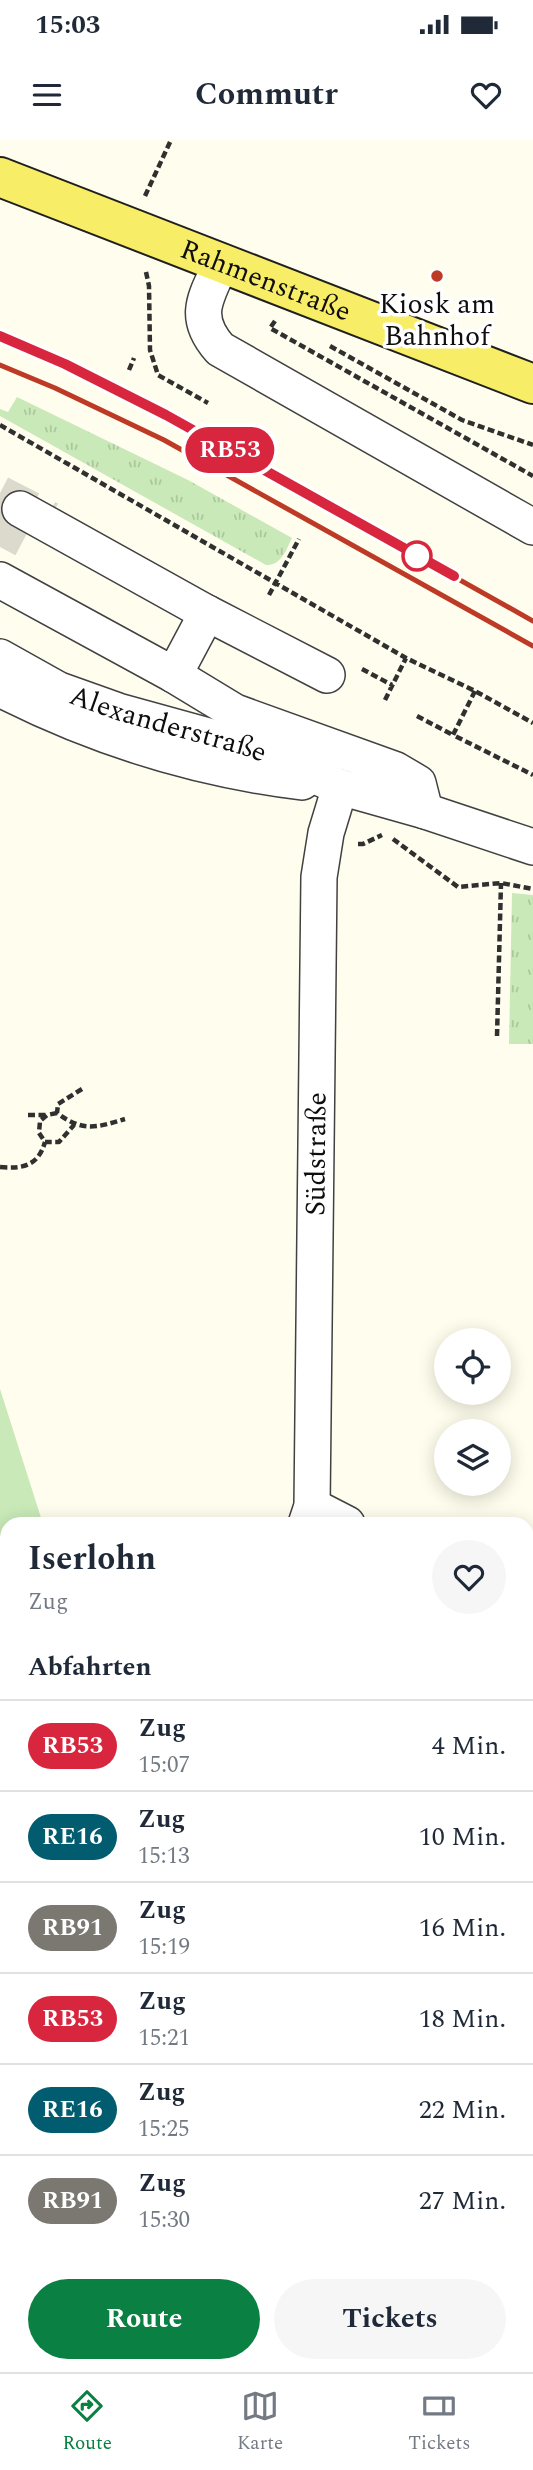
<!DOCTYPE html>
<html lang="de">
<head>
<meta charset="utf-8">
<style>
	body { margin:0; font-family:Spectral,serif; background:#f6f6f7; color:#1f2937; height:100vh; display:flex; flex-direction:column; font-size:26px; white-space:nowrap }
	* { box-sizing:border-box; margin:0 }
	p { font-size:23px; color:#747a83 }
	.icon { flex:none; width:38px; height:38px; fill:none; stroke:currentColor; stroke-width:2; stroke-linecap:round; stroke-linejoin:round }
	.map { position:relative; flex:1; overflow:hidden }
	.drawer { position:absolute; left:0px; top:1377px; width:534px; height:856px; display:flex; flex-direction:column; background:#fff; border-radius:21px 21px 0 0; box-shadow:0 4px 18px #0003 }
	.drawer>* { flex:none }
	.badge { padding:0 14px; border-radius:23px; font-size:24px; line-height:46px }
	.controls { position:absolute; left:434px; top:1188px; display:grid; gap:14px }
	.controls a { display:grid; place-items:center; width:77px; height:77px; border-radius:50%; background:#fff; box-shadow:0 4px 18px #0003; font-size:35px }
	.map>.badge { position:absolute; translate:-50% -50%; box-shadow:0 0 0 4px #fff }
	h2 { padding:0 28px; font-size:26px; line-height:63px }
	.round { display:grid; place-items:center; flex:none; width:74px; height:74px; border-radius:37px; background:#f6f6f7 }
	.head { display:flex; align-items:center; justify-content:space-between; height:119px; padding:0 28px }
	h1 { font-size:33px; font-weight:700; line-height:52px }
	.button { display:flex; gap:14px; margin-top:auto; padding:14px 28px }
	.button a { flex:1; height:80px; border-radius:42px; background:#0b8043; color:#fff; font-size:28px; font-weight:700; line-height:80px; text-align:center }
	.button a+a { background:#f6f6f7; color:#1f2937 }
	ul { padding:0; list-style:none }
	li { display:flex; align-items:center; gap:21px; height:91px; padding:0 28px; border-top:2px solid #e0e1e3 }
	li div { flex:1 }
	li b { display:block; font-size:26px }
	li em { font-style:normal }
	li .badge { min-width:77px; font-weight:700; text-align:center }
	.status { display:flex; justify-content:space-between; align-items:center; height:49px; padding:0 35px; background:#fff; direction:ltr }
	.status svg { height:19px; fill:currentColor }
	header { display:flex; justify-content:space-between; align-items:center; height:91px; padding:0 28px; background:#fff; font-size:32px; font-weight:700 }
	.tab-bar { display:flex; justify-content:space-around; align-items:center; height:98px; border-top:2px solid #e0e1e3; background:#fff; font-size:19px; color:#747a83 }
	.tab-bar a { display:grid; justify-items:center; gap:4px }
	.tab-bar .current { color:#0b8043 }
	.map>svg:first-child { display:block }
</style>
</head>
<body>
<div class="status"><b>15:03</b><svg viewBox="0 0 49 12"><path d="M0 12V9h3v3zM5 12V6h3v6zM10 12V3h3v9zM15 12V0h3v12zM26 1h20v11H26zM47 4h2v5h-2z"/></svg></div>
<header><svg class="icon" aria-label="menu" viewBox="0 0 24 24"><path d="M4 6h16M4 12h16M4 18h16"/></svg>Commutr<svg class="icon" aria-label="heart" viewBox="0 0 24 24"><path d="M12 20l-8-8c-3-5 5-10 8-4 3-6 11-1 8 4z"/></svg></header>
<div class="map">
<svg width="533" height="2232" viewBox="0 0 533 2232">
	<defs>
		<pattern id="grass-tufts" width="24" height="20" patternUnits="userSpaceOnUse" patternTransform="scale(1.75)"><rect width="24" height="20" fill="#c9e9b8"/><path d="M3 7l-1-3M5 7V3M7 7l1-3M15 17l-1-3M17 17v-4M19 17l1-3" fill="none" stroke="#abc79d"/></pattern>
		<pattern id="forest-crowns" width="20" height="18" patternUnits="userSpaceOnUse" patternTransform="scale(1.75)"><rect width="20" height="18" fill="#aada98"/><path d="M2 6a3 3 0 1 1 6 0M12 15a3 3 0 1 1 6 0" fill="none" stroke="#91ba82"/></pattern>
	</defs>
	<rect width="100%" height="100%" fill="#fffeee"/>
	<path fill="url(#grass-tufts)" d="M17,257L188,340L292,398C286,410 281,426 266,425L0,276V269L8,272Z
		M512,753L533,755V904H509Z"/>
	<path fill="url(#forest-crowns)" d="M527,1833L533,1837V1953L527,1960Z
		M7,2208V2226H273L268,2232H0V2215Z"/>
	<path fill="#c9e9b8" d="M0,1249L43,1384H7V1709L0,1713Z"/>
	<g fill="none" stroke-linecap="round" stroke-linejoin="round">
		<path stroke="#dbdacc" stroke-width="35" stroke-dasharray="35 18" stroke-linecap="butt" d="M0,353L50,379
			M0,407L20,369"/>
		<defs>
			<g id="minor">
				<path d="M222,122C206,157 191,176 220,209L533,387"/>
				<path d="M20,369L207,473L327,535"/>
				<path d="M0,440L174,535L235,572L396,630L418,643L425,671"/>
				<path id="s1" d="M0,517L59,550L118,571L252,608L340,647L425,671L533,707"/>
				<path d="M174,535L207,473"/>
				<path d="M0,549C94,597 197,629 302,642"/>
				<path d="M312,1366L347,1384"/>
				<path id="s2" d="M306,1384L312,1366L319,737L326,693L340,647"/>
				<path d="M527,1480L533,1483"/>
				<path d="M0,1743L7,1737"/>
				<path d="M527,1932L533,1926"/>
				<path d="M0,2068L7,2077"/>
				<path d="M0,2156L7,2150"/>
				<path d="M243,2232L248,2226"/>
			</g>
			<g id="major">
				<path id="s3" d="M0,37L533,244"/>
			</g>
		</defs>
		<use href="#minor" stroke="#414141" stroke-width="38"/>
		<use href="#major" stroke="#1f1f1f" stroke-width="42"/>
		<path stroke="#303030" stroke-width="4.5" stroke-dasharray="7 3.5" stroke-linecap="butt" d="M145,56L171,0
			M146,132L149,146L150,210L158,235L208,263
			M275,181L270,188L533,336
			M330,206L462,280L533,305
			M129,230L134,218
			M0,285L406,518L475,551L533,583
			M269,455L299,399
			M362,529L392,545
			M475,551L453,595L533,635
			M385,560L406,518
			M417,576L453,595
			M393,699L458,747L501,743L533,749
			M358,704H363L382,695
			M497,896L501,743
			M82,949L58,964L57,973C83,992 95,988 125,979
			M57,973L47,975L40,981L39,993L45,1002H59L74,985
			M28,975H46
			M0,1027C23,1029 38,1026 45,1002
			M527,1566L533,1556
			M527,1758L533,1753
			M64,2226V2232"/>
		<use href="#minor" stroke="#fff" stroke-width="35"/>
		<use href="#major" stroke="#f7ed66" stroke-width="38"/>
		<path stroke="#bd3a26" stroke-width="5" d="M0,196L65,224L166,275L533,481
			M0,225L55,248L164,300L533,506"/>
	</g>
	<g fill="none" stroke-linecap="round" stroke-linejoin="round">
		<defs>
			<path id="line" d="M0,196L65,224L166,275L454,436"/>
		</defs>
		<use href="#line" stroke="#fff" stroke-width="16"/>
		<use href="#line" stroke="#d7263d" stroke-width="10"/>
	</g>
	<circle fill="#bd3a26" stroke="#fff" stroke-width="2.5" cx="437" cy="136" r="7"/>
	<circle fill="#fff" stroke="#d7263d" stroke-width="3.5" cx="417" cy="416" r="14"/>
	<g text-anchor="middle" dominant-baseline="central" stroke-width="7" stroke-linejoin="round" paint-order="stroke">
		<g font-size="28" fill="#0e0e0e" stroke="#fff">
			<text stroke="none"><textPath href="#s3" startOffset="285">Rahmenstraße</textPath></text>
			<text stroke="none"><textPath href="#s1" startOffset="182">Alexanderstraße</textPath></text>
			<text stroke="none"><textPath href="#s2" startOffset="371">Südstraße</textPath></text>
		</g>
		<g font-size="28" fill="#0e0e0e" stroke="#fff">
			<text x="437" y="164">Kiosk am<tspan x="437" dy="32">Bahnhof</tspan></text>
		</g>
	</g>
</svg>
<div class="controls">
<a><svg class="icon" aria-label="locate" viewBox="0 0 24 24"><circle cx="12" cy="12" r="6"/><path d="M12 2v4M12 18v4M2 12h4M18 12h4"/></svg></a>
<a><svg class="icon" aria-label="layers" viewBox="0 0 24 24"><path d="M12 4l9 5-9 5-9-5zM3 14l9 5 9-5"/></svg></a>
</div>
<b class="badge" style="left:230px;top:310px;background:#d7263d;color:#fff">RB53</b>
<section class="drawer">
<div class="head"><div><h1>Iserlohn</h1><p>Zug</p></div><a class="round"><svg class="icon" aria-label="heart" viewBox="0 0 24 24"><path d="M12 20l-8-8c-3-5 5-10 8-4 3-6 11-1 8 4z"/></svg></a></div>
<h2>Abfahrten</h2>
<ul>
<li><span class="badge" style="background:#d7263d;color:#fff">RB53</span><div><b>Zug</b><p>15:07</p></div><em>4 Min.</em></li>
<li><span class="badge" style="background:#005c6e;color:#fff">RE16</span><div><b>Zug</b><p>15:13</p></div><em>10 Min.</em></li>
<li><span class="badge" style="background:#7b7872;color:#fff">RB91</span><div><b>Zug</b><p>15:19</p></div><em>16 Min.</em></li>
<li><span class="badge" style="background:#d7263d;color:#fff">RB53</span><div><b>Zug</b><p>15:21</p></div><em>18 Min.</em></li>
<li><span class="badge" style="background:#005c6e;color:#fff">RE16</span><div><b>Zug</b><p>15:25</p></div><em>22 Min.</em></li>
<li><span class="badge" style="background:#7b7872;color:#fff">RB91</span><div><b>Zug</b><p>15:30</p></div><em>27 Min.</em></li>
</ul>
<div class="button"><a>Route</a><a>Tickets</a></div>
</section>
</div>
<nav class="tab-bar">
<a class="current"><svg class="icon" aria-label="directions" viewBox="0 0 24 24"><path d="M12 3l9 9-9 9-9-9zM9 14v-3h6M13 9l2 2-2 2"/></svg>Route</a>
<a><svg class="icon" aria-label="map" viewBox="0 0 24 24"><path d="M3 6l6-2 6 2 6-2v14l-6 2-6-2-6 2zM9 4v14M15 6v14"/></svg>Karte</a>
<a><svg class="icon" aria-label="tickets" viewBox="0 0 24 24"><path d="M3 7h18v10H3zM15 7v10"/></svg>Tickets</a>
</nav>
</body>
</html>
